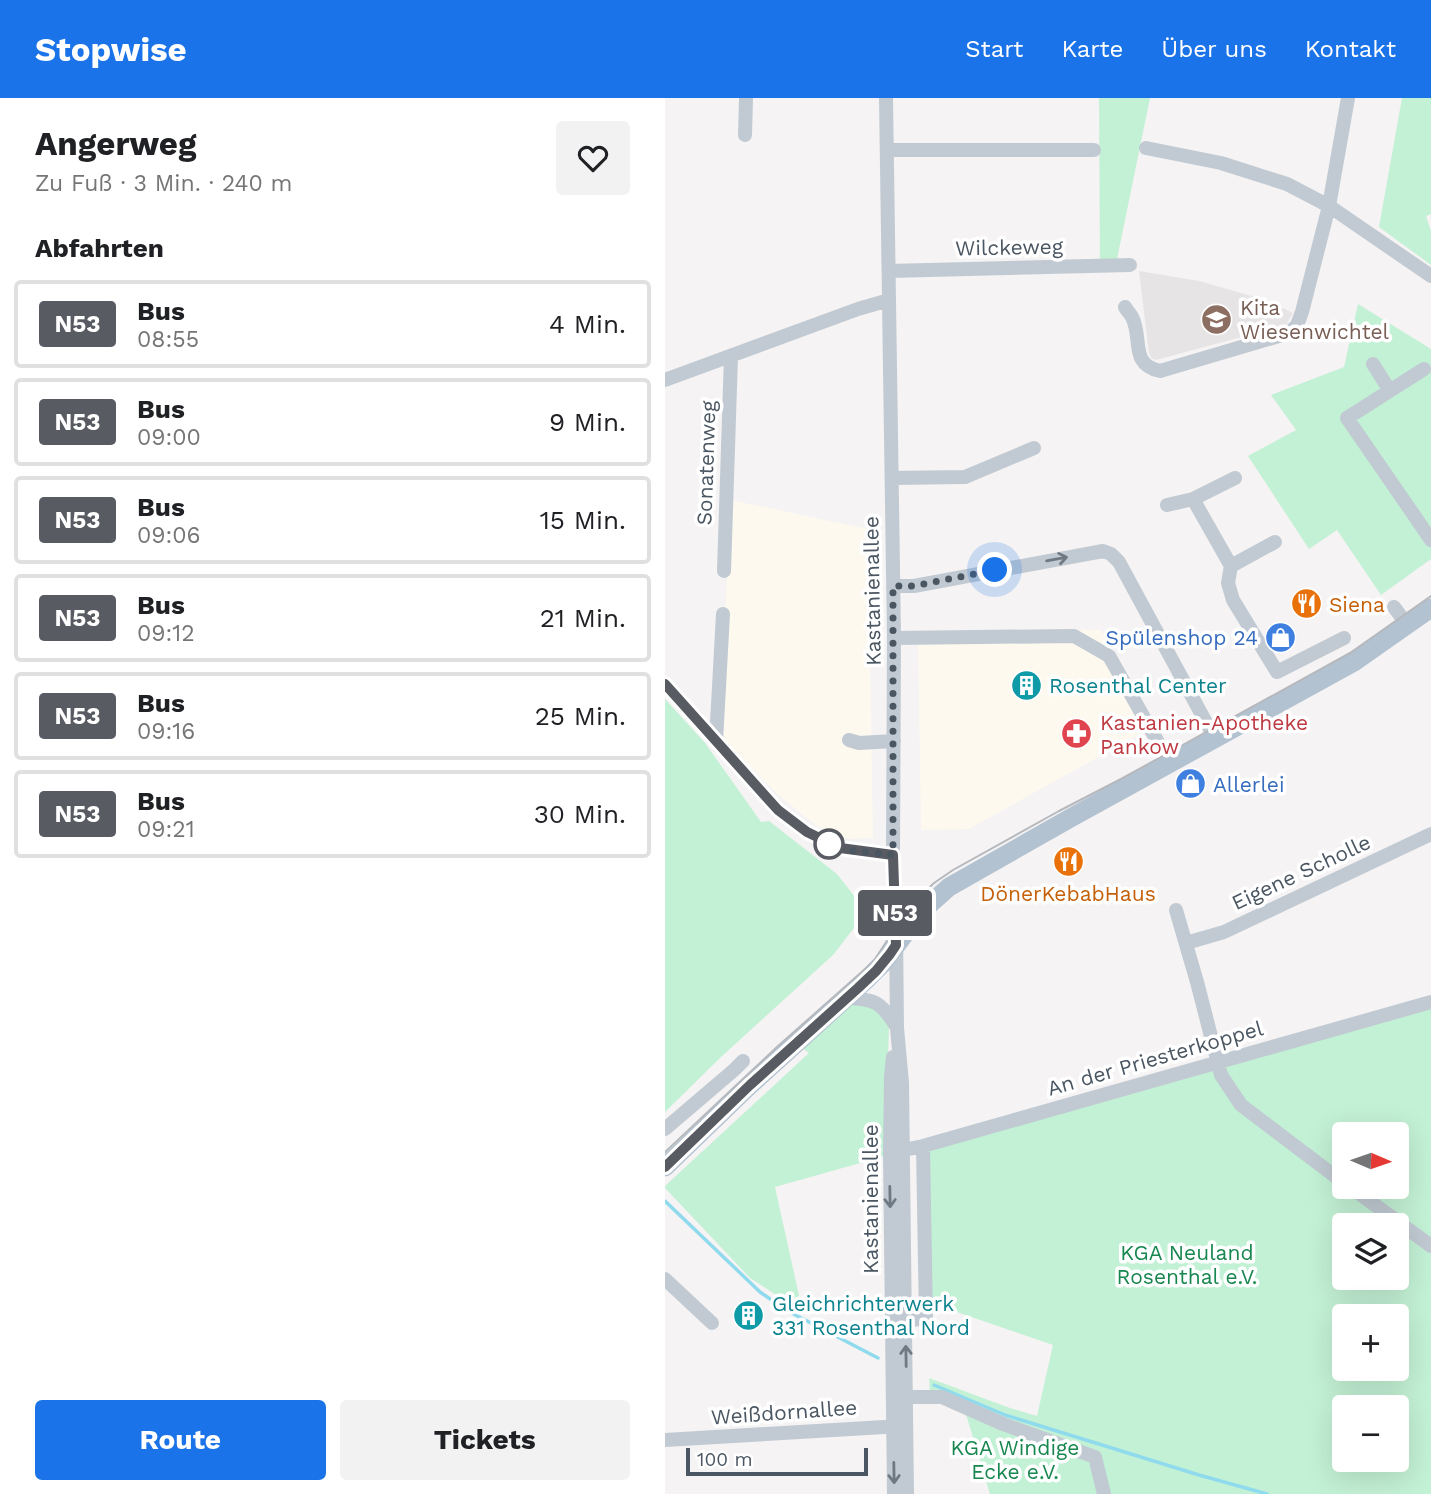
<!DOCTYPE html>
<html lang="de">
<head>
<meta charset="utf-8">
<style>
	body { margin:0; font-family:"Work Sans",sans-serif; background:#f2f2f2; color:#202124; height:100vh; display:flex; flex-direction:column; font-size:26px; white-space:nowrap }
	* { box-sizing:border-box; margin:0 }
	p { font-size:23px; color:#757577 }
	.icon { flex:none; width:38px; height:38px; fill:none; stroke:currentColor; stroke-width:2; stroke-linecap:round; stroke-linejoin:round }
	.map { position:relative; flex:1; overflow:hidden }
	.sheet { display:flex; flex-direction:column; background:#fff; width:665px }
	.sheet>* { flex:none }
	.badge { padding:0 14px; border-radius:5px; font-size:24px; line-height:46px }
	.needle { width:46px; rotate:92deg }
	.fabs { position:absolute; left:667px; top:1024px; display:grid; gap:14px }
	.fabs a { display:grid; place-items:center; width:77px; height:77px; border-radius:7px; background:#fff; box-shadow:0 7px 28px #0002; font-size:35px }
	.scale { position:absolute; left:21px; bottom:18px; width:182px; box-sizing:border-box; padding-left:7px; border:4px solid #4a5661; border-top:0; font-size:19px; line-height:24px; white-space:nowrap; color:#4a5661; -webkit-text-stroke:5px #fff; paint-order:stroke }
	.you { position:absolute; width:35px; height:35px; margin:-18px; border:5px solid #fff; border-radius:50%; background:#1a73e8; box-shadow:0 0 0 10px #1a73e833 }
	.map>.badge { position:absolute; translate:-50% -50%; box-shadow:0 0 0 4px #fff }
	h2 { padding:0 35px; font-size:26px; line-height:63px }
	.round { display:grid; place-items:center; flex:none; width:74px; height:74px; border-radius:7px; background:#f2f2f2 }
	.headline { display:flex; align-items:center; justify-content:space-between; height:119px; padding:0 35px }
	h1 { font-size:33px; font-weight:700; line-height:52px }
	.primary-button { display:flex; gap:14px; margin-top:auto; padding:14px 35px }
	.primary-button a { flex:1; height:80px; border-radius:7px; background:#1a73e8; color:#fff; font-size:28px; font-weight:700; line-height:80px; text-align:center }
	.primary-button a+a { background:#f2f2f2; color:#202124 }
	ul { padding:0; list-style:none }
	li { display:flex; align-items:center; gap:21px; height:88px; margin:0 14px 10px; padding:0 21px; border:4px solid #e0e0e0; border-radius:7px }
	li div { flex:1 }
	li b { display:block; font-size:26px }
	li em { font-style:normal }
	li .badge { min-width:77px; font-weight:700; text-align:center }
	header { display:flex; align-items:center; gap:42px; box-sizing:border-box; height:98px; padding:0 35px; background:#1a73e8; color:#fff }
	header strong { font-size:33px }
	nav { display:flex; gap:38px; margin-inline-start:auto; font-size:24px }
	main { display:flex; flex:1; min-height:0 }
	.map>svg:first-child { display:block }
</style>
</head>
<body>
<header>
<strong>Stopwise</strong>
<nav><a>Start</a><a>Karte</a><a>Über uns</a><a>Kontakt</a></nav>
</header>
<main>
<section class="sheet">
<div class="headline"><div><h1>Angerweg</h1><p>Zu Fuß · 3 Min. · 240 m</p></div><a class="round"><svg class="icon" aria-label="heart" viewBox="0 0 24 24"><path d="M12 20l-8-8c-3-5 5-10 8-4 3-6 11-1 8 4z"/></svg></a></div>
<h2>Abfahrten</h2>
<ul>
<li><span class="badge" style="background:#595b62;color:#fff">N53</span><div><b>Bus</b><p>08:55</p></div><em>4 Min.</em></li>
<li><span class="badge" style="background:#595b62;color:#fff">N53</span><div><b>Bus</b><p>09:00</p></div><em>9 Min.</em></li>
<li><span class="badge" style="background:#595b62;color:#fff">N53</span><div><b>Bus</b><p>09:06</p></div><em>15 Min.</em></li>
<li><span class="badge" style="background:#595b62;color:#fff">N53</span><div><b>Bus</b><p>09:12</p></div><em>21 Min.</em></li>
<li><span class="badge" style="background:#595b62;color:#fff">N53</span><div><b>Bus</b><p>09:16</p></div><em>25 Min.</em></li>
<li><span class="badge" style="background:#595b62;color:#fff">N53</span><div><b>Bus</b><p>09:21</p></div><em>30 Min.</em></li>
</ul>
<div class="primary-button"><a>Route</a><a>Tickets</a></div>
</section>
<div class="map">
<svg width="766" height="1396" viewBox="0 0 766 1396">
	<rect width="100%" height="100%" fill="#f5f3f3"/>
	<path fill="#fdf9ef" d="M66,402L203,431L208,740L184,741L167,736L152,728L112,696L54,636Z
		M436,532L489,628L304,731L256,732L253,534Z"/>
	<path fill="#e6e4e5" d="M474,173L534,183L597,201L628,215L621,227L491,262L486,260L484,255Z"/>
	<path fill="#c3f1d5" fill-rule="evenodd" d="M434,0H485L451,166L435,164Z
		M737,0H766V116L761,118L766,133V167L714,129Z
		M693,206L766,251V461L716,497L672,432L644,451L583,358L631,332L606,297L679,269Z
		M0,601L40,645L96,724L104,723L172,776L190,799L193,825L168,857L56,959L0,1014Z
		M182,906L213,909L224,928L220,1058L110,1089L137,1211L136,1213L85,1180L0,1090V1088L144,955L137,950Z
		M766,909V1143L689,1089L732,1088V1036H679V1081L578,1005L557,967Z
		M548,970L574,1008L731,1127H679V1180H732V1127L766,1152V1396H325L297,1303L265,1294L264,1280L345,1310L372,1318L388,1247L263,1204L261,1051ZM679,1218H732V1270H679ZM679,1309H732V1362H679Z"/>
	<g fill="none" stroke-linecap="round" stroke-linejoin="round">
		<path stroke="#90daee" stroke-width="3.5" d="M0,1103L95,1194L121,1212L213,1260
			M269,1287L340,1317L534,1377L602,1396"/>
		<path stroke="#c1cad2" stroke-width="14" d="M221,0L229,540L228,757L231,828L232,930L237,985L242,1396
			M80,37L81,0
			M481,50L556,65L622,86L664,108L766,178
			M222,52H429
			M224,173L465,167
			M460,209C462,213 465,215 467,219C478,240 464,266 495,273L624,235L632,227L637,214L664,108L683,0
			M708,266L725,293
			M759,271L682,320L766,442
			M0,282L193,211L224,202
			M227,380L300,379L369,350
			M528,401L566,468L563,485L568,502L612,574L679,540
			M502,407L528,401L570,380
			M566,468L610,444
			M59,473L66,258
			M228,488H249L438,453L446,456L454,464L550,641
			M729,509L743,528
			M229,540L409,538L444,558L494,646
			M0,586L113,712L142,734L175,750L228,757
			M184,642L194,645L229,643
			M51,643L58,516
			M511,812L532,884L556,977L576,1007L679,1085
			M521,845L559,834L766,736
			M182,900C210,901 216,904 231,928
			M228,959L226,979L225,1055L229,1396
			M0,1031L69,972L78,963
			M225,1055L258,1048L766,904
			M684,1088L766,1148
			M0,1181L47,1225
			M240,1223L261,1220L258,1048
			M241,1299H277L338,1326L430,1359L439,1396
			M0,1342L236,1328"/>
		<path stroke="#b3c2d1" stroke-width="19" d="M0,1069L85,987L202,881L218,865L256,814L284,789L409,718L689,564L766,510"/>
		<path stroke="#b5b8bd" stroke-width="2" d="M0,1054L113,948L208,864L244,809L269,785L288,772L394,713L456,681L685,555L766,498"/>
	</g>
	<defs><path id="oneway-shaft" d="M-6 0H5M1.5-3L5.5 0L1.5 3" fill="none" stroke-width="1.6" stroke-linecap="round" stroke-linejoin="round" transform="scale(1.75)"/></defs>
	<g stroke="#6e7983">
		<use href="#oneway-shaft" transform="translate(392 461) rotate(-10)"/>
		<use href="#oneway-shaft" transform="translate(225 1099) rotate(89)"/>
		<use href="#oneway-shaft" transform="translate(241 1258) rotate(-91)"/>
		<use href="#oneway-shaft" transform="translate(229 1375) rotate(89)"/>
	</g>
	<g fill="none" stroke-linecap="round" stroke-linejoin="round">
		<defs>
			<path id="line" d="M0,586L113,712L142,734L175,750L228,757L231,847L225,856L211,873L193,890L85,987L0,1069"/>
		</defs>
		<use href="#line" stroke="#fff" stroke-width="16"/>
		<use href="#line" stroke="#595b62" stroke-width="10"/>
		<path stroke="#4a5661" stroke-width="7" stroke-dasharray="0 12.6" d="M164,746L180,752L228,757V488H248L330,472"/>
	</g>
	<defs>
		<symbol id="school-disc" viewBox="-11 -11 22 22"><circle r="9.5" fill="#8d6e63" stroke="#fff"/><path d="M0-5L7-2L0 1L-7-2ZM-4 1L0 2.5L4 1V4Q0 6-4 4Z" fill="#fff"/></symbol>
		<symbol id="restaurant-disc" viewBox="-11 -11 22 22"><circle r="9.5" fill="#e8710a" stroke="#fff"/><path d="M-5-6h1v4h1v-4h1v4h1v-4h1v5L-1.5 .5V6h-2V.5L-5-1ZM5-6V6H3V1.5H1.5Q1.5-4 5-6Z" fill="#fff"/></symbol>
		<symbol id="shop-disc" viewBox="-11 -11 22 22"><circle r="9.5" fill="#3f7fe0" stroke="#fff"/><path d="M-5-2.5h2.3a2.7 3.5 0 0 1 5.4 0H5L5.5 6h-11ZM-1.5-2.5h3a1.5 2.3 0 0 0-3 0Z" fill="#fff"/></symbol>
		<symbol id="building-disc" viewBox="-11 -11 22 22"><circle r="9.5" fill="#0f9aa8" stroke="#fff"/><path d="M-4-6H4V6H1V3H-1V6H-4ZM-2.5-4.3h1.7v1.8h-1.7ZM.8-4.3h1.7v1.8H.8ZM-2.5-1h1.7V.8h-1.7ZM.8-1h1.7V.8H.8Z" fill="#fff"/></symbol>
		<symbol id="pharmacy-disc" viewBox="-11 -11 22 22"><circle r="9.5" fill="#e0444e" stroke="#fff"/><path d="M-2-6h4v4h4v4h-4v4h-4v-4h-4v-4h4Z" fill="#fff"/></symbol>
	</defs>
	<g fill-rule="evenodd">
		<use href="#school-disc" x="534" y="204" width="35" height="35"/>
		<use href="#restaurant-disc" x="624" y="488" width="35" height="35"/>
		<use href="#shop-disc" x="598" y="522" width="35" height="35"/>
		<use href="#building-disc" x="344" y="570" width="35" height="35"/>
		<use href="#pharmacy-disc" x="394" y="618" width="35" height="35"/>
		<use href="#shop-disc" x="508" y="668" width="35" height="35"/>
		<use href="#restaurant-disc" x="386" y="746" width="35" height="35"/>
		<use href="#building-disc" x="66" y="1200" width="35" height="35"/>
	</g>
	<circle fill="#fff" stroke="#595b62" stroke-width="3.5" cx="164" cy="746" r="14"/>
	<g text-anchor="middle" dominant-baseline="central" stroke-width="7" stroke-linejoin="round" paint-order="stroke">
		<g font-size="21" fill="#4a5661" stroke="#fff">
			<text transform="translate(344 149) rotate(-1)">Wilckeweg</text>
			<text transform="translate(41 365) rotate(-88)">Sonatenweg</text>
			<text transform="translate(207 493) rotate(-91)">Kastanienallee</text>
			<text transform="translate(636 774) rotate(-25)">Eigene Scholle</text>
			<text transform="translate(490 960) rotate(-16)">An der Priesterkoppel</text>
			<text transform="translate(205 1101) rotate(-90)">Kastanienallee</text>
			<text transform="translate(119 1314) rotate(-4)">Weißdornallee</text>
		</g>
		<g font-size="21" fill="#785e54" stroke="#fff" text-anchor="start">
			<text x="575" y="209">Kita<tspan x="575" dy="24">Wiesenwichtel</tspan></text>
		</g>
		<g font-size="21" fill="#c56008" stroke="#fff" text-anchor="start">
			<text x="664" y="506">Siena</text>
			<text x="403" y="795" text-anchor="middle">DönerKebabHaus</text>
		</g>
		<g font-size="21" fill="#366cbe" stroke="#fff" text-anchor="end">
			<text x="593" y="539">Spülenshop 24</text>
			<text x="548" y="686" text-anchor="start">Allerlei</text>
		</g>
		<g font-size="21" fill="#0d838f" stroke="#fff" text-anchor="start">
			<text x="384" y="587">Rosenthal Center</text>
			<text x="107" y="1205">Gleichrichterwerk<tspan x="107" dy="24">331 Rosenthal Nord</tspan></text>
		</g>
		<g font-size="21" fill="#be3a42" stroke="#fff" text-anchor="start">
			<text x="435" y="624">Kastanien-Apotheke<tspan x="435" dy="24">Pankow</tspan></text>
		</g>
		<g font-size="21" fill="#17864f" stroke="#fff">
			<text x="522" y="1154">KGA Neuland<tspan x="522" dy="24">Rosenthal e.V.</tspan></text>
			<text x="350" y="1349">KGA Windige<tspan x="350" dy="24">Ecke e.V.</tspan></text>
		</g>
	</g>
</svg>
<div class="fabs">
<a><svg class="needle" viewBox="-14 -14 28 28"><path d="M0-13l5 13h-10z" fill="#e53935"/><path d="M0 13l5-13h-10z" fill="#757577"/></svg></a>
<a><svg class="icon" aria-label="layers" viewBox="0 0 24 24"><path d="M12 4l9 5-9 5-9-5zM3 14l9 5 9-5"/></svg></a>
<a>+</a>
<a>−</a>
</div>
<div class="scale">100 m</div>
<div class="you" style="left:330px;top:472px"></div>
<b class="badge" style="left:230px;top:815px;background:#595b62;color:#fff">N53</b>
</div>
</main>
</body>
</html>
